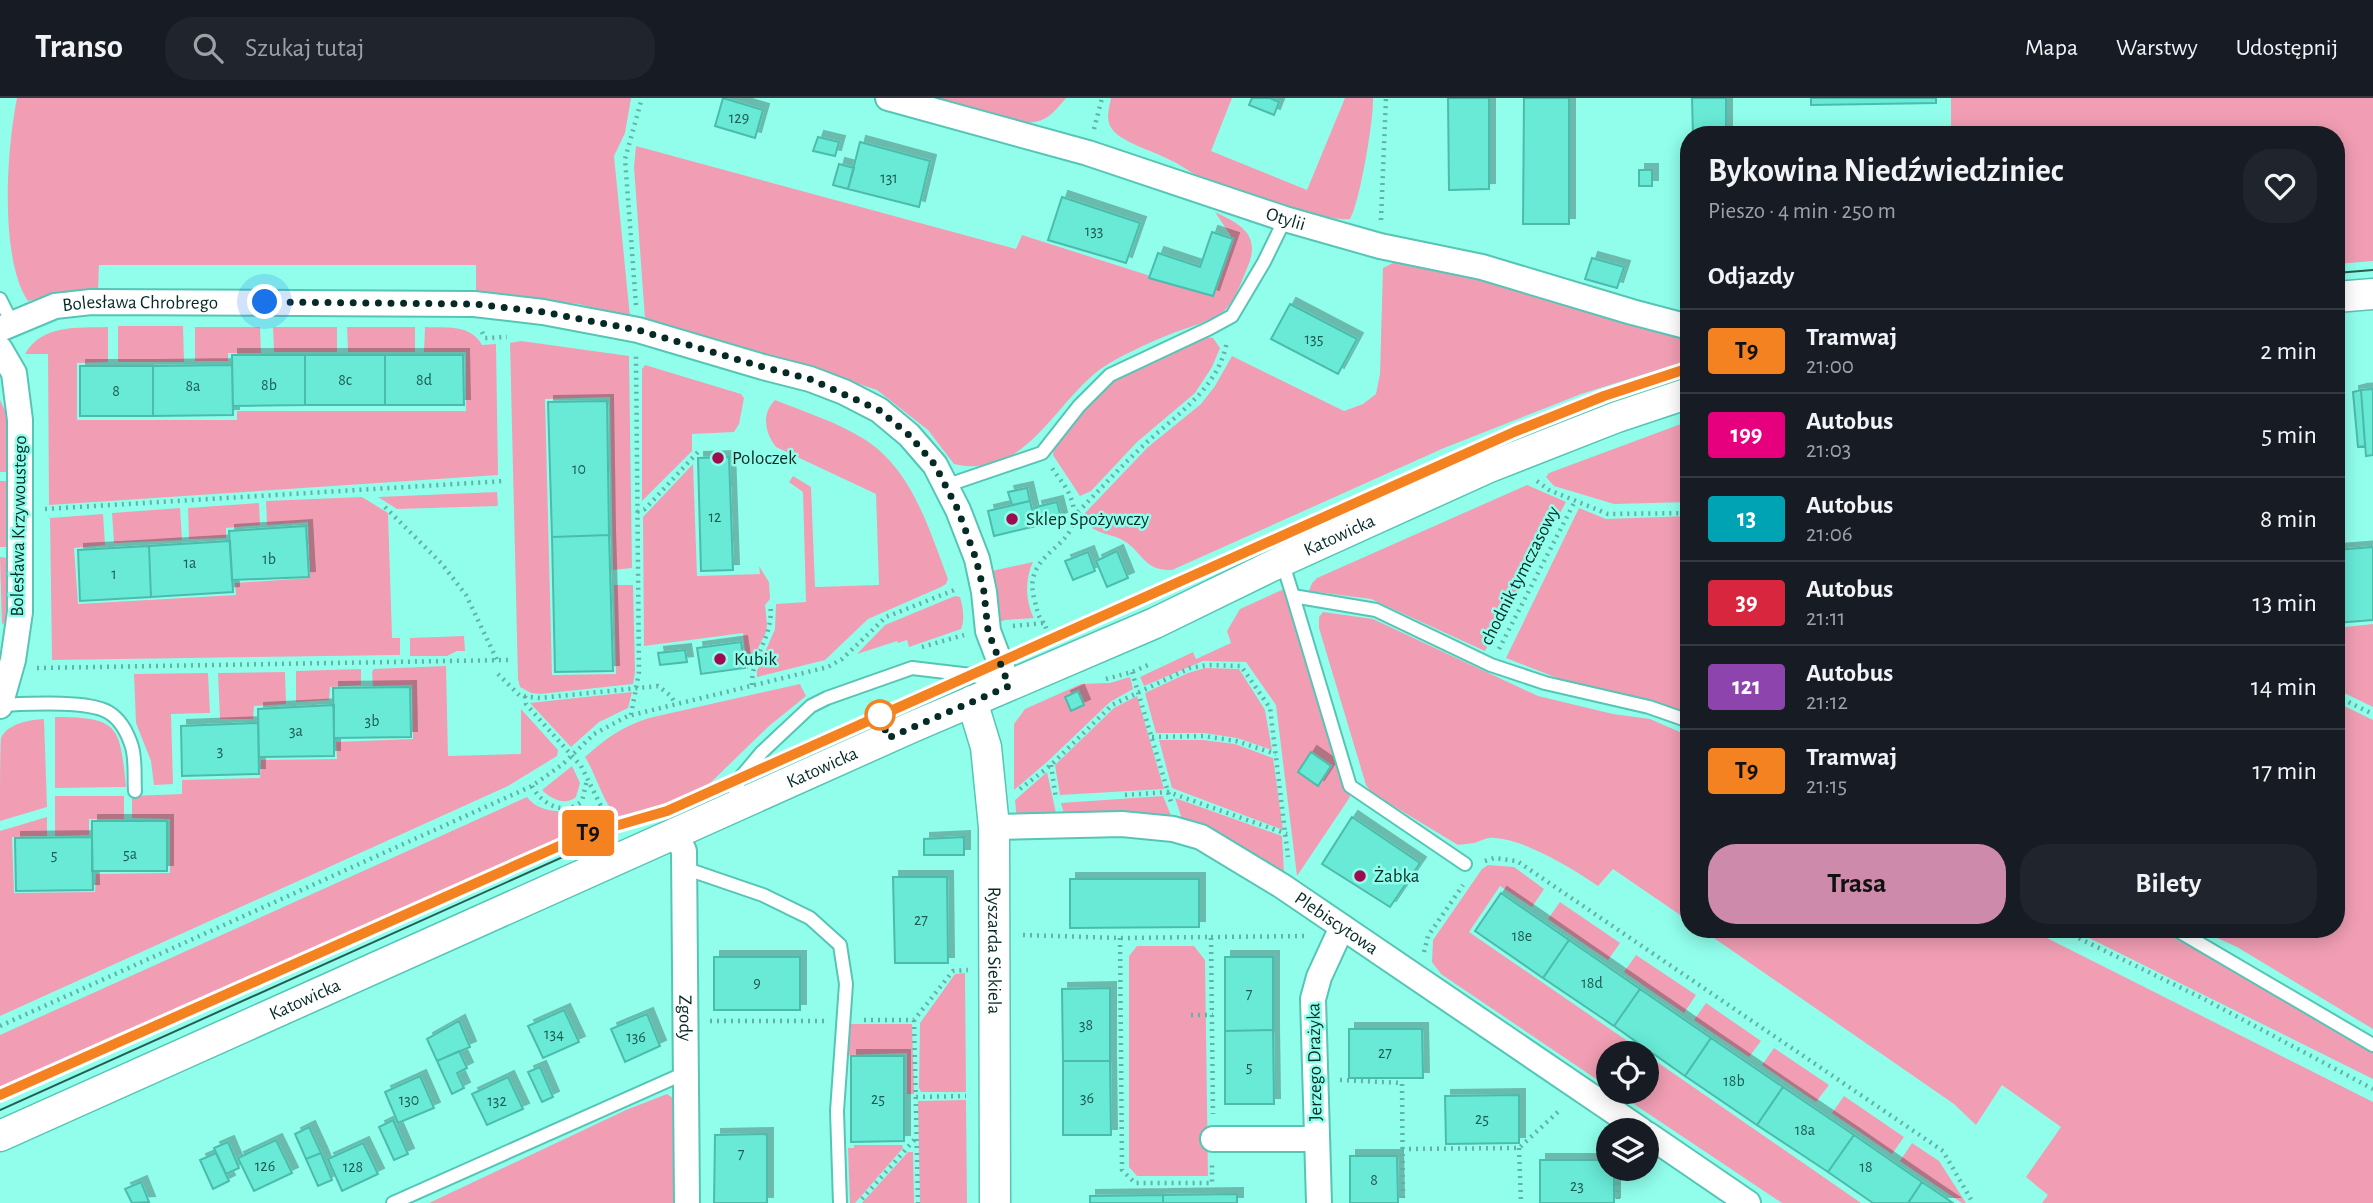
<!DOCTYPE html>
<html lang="pl">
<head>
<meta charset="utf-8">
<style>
	body { margin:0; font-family:"Alegreya Sans",sans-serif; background:#20242c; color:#f1f3f6; height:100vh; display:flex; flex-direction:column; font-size:26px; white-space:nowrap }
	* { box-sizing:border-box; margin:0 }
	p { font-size:23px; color:#9ea1a6 }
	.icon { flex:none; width:38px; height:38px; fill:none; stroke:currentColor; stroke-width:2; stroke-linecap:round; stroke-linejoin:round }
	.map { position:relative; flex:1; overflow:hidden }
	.panel { position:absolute; left:1680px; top:28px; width:665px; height:812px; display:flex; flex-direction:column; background:#171b24; border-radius:28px; box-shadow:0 4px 18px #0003 }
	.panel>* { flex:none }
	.badge { padding:0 14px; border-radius:5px; font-size:24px; line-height:46px }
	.fabs { position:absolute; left:1596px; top:943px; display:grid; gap:14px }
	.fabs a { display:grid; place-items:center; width:63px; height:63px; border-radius:50%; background:#171b24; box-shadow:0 4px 18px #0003; font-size:35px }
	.you { position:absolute; width:35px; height:35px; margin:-18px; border:5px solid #fff; border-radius:50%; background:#1a73e8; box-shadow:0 0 0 10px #1a73e833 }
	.map>.badge { position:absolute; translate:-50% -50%; box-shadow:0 0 0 4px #fff }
	h2 { padding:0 28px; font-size:26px; line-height:63px }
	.round { display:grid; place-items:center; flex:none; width:74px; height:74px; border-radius:28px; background:#20242c }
	.overview { display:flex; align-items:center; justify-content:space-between; height:119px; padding:0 28px }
	h1 { font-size:33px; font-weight:700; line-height:52px }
	.button { display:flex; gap:14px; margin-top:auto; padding:14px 28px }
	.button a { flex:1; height:80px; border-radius:28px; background:#cd8aab; color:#111; font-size:28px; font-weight:700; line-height:80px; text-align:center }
	.button a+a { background:#20242c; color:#f1f3f6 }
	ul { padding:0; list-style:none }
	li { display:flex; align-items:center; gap:21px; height:84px; padding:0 28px; border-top:2px solid #363941 }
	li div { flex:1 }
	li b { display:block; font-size:26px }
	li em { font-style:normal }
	li .badge { min-width:77px; font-weight:700; text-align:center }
	header { display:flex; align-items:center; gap:42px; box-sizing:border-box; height:98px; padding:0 35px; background:#171b24; border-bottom:2px solid #363941 }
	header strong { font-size:33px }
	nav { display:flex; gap:38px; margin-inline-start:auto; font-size:24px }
	.search { width:490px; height:63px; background:#20242c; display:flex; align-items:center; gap:18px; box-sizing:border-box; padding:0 24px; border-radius:28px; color:#9ea1a6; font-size:26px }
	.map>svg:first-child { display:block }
</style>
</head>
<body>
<header>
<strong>Transo</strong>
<div class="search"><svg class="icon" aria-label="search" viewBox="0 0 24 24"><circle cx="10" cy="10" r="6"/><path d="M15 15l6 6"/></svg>Szukaj tutaj</div>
<nav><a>Mapa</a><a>Warstwy</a><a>Udostępnij</a></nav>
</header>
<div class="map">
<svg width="2373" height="1105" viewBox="0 0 2373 1105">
	<defs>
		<filter id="shadow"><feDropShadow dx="6" dy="-6" stdDeviation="0" flood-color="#0004"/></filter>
	</defs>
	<rect width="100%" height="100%" fill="#91feec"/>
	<path fill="#f19eb4" d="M17,0H631L625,35L614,58L630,219L579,206L476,195V167H99L98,192L52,197L28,203C0,162 6,55 17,0Z
		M927,0H1066C1060,7 1054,15 1046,20C1018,36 956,8 927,0Z
		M1111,0H1232L1211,53L1307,92L1345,0H1373C1374,20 1360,105 1350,121C1328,125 1218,89 1196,77C1187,72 1178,65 1168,61C1153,53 1121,44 1112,31C1105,22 1109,10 1111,0Z
		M1951,0H2373V163L2336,166V37H1951Z
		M636,48L1016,151L1022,137L1213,198L1231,138L1215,114C1240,126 1261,136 1248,168C1242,182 1236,200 1226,211C1217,221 1187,230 1173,235C1151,244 1111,261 1093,277C1051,313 1021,382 954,366L928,332L877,292L805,268L645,221L634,69Z
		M1397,163L1507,186L1689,243V262L1581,296L1444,350L1172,472C1145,473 1144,457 1126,444C1111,434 1093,438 1084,420L1085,415L1148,349L1201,306L1215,288L1232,258L1344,313L1363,306L1376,296L1380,276L1383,170Z
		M118,228H183L184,264H118Z
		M108,229V264L77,265V322H237V313H466V254H424L425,229C446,230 471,226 482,247L496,246L498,377L49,407L48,256H25C42,226 77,230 108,229Z
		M195,229H260L261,255H228V263H195Z
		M273,229H337V254H274Z
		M347,229H415V254H348Z
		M1205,239L1213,240L1220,250L1212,269L1195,295L1137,344L1091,393L1080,398L1053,357L1054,350L1077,317L1108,285Z
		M521,243L629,258L632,470L613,472L610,299L545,301L552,577L616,576L614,487H633L635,574L633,586L540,596L531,595L520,589L518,581L510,245Z
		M645,267L741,296L744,300L739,326L734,334L692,336V353L642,403V271Z
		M0,302L9,321L10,370L8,374H0Z
		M775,302C805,314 837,324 864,341C912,371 929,431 948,481L946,486L941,489L868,521L825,562L757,579V573L775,531L776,506L806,504L803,394L789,384L793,378L811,389L815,489L879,487L876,396L776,349C765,335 761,316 775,302Z
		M1689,323V404L1614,406L1554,388L1546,379L1549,375Z
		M693,366L697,478L760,476L759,468L769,484L770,501L765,507L767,526L766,534L747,572L743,535L644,548L643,419Z
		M0,383H7L10,386L8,449H0Z
		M1527,387L1566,404L1485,553L1371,501L1309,493L1312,485L1317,480Z
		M497,394L498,408L397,411L378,399Z
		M362,399L388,415L392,540H400V557L52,562L50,420L103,416L105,447L74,450L78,506L236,497L235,485L310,480L308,424L267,427L266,403Z
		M259,405L260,427L226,430V440L189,441L188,410Z
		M180,410L182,442L114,445L112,415Z
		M1579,410L1606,421L1689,418V617L1644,602L1575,587L1506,560Z
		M0,459L9,460V515L6,523L2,527Z
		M1033,464C1025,480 1025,503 1034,520L1005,522L993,526L987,474Z
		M1284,491L1350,699L1297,778L1276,607L1246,564L1203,563L1144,588L1140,579L1193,554L1196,561L1231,545L1227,533L1240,511Z
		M955,498L960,499C963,508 965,523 961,531L909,549L907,542L898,545L897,543L857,556L885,527Z
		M1323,514L1373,521L1538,598L1613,616L1650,621L1689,638V823L1613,771L1598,788C1574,771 1524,741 1494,740C1486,739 1482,743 1474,745C1469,746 1463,746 1458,747L1372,695L1366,687L1319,530V519Z
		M2373,526V609L2336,591V530Z
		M464,538L465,553H457L447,558H410V540Z
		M446,568L448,658L521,656V611L558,652L557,658L508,688L0,918V733L47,719V738L12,739L14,795L95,794L96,776L170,775V721L132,720V698L182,696V682L260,680L261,662L337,661L336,644L413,641L412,587L373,588L372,574L374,571Z
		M1205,570L1239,571L1265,612L1272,652L1237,640L1204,635H1156L1145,595L1188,575Z
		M361,571V587L330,589L329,602L296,604V573Z
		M285,574L286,606L254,608L253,621H220L218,575Z
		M208,575L210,615L171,616L173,686L154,687L151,663L136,625L134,576Z
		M1130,579L1133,591L1110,604L1047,664L1014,692V626L1025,611L1081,586L1110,585Z
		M800,586L806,598L769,628L705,690L656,710L618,718C605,710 595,674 585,659C605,641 623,628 649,620Z
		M632,594L628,610L599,624L571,649L530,605Z
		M1137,598L1164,691L1060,697L1055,667L1114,610Z
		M2336,604L2373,622V931L2237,849L2198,831H2336Z
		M55,619C119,619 120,628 126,689L55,690Z
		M44,621L47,709L0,723C0,709 0,649 1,640C8,625 30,622 44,621Z
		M1159,642H1203L1235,646L1273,660L1283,732L1172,690Z
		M572,668L580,685L576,699C565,708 551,701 542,692Z
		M1047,674L1058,724H1017L1015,702Z
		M55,698H124V721H89V737L55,738Z
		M1163,698L1175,727L1066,723L1061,705Z
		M527,699C542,718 564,711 584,716L590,719L594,728L0,991V937Z
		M1175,700L1282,738L1284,774L1280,780L1185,730Z
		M1488,767L1514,769L1544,791L1532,809L1500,788L1469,834L1645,955L1608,956V989L1441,876L1432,864L1433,842L1482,771Z
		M1560,804L1620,845L1608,862L1548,821Z
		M1701,831H2029L2373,1004V1105H2042L2048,1097L2026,1079L2061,1029L2002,987L1976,1027L1954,1006Z
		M2071,831H2157L2228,869L2373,954V981Z
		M1137,848H1194L1205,862L1208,1078H1137L1129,1069V858Z
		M1636,857L1696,897L1684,915L1624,874Z
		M965,875L966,994H921L919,990L920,925L955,876Z
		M1706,905L1761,943L1749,959L1694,922Z
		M851,926H912L914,996H907V955L847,957Z
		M1774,950L1829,987L1816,1004L1762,967Z
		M1647,957L1861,1105H1782L1616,994H1647Z
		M667,996L673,1000L674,1105H429L626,1012Z
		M1844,998L1904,1039L1892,1056L1832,1015Z
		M966,1002L967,1105H920L918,1003Z
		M1912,1045L1939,1063L1966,1105H1962L1900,1063Z
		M854,1047H902L903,1050L855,1105H850L848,1050H854Z
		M908,1054H913L914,1105H862Z"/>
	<path fill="#68ead7" stroke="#4cbcac" stroke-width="2" filter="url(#shadow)" d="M723,0L763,12L755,40L715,28Z
		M1252,0H1270L1279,4L1274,17L1249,7Z
		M1448,0H1489V91L1449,92Z
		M1524,0H1569V126H1523Z
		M1692,0H1726V37H1693Z
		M1811,0H1936V5L1811,7Z
		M818,39L839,44L835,58L813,53Z
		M860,44L930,63L919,109L848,91Z
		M839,66L854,70L848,91L833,87Z
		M1639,72H1652V88H1639Z
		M1062,99L1140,125L1126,165L1048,142Z
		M1212,134L1233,141L1213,198L1149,180L1158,155L1200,169Z
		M1592,160L1624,169L1617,190L1585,181Z
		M1290,206L1357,241L1338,276L1271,241Z
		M232,257H305V307L233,308Z
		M305,257H385V307H305Z
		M385,257H463L464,307H385Z
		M232,267L233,317L153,318V268Z
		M80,268H153V318H80Z
		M2373,291V357L2366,358L2361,292Z
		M2361,292L2365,348L2358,349L2353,294Z
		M607,303L609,437L552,439L548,304Z
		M729,359L733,472L701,473L698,360Z
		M1027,390L1030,403L1012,407L1008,394Z
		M1030,403L1036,428L994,438L988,413Z
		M1057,404L1061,420L1045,425L1044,420L1039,421L1036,409Z
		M306,428L309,479L232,482L229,433Z
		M609,437L613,573L555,574L552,439Z
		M230,443L233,494L151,499L149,448Z
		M149,448L151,499L80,503L78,452Z
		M2373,449V522L2336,525V452Z
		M1117,453L1128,480L1107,489L1096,463Z
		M1088,454L1095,473L1073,482L1065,463Z
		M741,544L745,570L701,576L697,550Z
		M685,552L687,564L660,567L658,555Z
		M410,589L411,639L334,640L333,590Z
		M1078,593L1084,607L1071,613L1065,599Z
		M334,607V658L259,659L258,611Z
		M258,625L259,676L182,678L181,628Z
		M1311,654L1331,668L1318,688L1298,674Z
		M1352,719L1420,765L1390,809L1322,766Z
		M92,723H167V773H92Z
		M92,739L93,792L16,793L15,740Z
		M964,739V757H924V741Z
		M893,779H947L948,865H895Z
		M1070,781H1199V829L1070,830Z
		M1501,795L1569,842L1543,880L1475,833Z
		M1569,842L1640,891L1614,928L1543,880Z
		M714,859H800V912H714Z
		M1225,859H1273V932L1225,933Z
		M1110,890V963H1063L1062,891Z
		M1640,891L1711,940L1685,978L1614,928Z
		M564,912L579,944L543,960L528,928Z
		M647,916L660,948L625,964L611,931Z
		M459,923L470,949L437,963L427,941Z
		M1349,931H1422L1423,980H1349Z
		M1273,932L1274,1006H1225V933Z
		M1711,940L1783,989L1757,1027L1685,978Z
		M459,953L467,970L457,975L464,990L452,996L437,963Z
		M851,958H904V1043L851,1044Z
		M1063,963H1110L1111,1037H1063Z
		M540,969L553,999L542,1004L528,974Z
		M420,978L434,1010L398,1025L385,994Z
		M508,979L523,1011L487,1027L472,996Z
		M1783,989L1854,1037L1828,1074L1757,1027Z
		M1519,997V1045L1446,1046L1445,998Z
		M393,1022L408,1056L394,1062L379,1029Z
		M309,1029L321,1055L306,1061L295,1036Z
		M767,1036V1105H714L715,1037Z
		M1854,1037L1922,1084L1908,1105H1873L1828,1074Z
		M276,1042L292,1075L254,1093L238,1060Z
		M228,1044L239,1070L226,1076L214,1050Z
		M363,1045L378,1076L342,1093L328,1061Z
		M216,1055L229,1083L213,1091L200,1062Z
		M321,1055L332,1082L318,1088L306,1061Z
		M1350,1058H1397L1398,1105H1350Z
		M1540,1062H1608V1071H1614V1105H1540Z
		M141,1084L149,1104L132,1105L125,1091Z
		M1922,1084L1953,1105H1908Z
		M1237,1096V1105H1163V1097Z
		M1163,1097V1105H1090V1098Z"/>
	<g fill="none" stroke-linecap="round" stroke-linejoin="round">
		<defs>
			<path id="service" d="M0,201L12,225
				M945,388L1042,355L1079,308L1110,277L1210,230L1232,218L1264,164L1285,121
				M1282,463L1293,498L1376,512L1491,567L1545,585L1649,609L1689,623
				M1293,498L1350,688L1465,766
				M0,607C26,606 87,602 108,614C120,621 128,636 132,649C136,663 134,679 135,693
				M732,706L740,680L762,654L811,608L827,600L912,570L971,577L1002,586
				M684,770L763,797L810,820L840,847L846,886L837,1013L840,1105
				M2175,831L2373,947
				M393,1105L685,975"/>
			<g id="minor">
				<path id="s1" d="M888,0L1088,55L1285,121L1380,148L1482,169L1632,214L1689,229"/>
				<path id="s2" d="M0,231L55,208L91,204L474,206L543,214L638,232L763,269L810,281L844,294L879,312L909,337L935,367L958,412L977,461L984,494L988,533L1009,588"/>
				<path d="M0,251L14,275L20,322V514L13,562L0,608"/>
				<path id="s3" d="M994,729L1122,726L1173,731L1201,739L1282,788L1641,1032"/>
				<path id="s4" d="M676,736L684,753L687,1105"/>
				<path d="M1647,1036L1748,1105"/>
				<path d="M1213,1041H1317"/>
				<path d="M1319,1105L1313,901L1319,879L1342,829"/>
			</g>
			<g id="tertiary">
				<path d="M2336,199L2373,196"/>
				<path id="s5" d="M972,603L986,649L994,729L995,1105"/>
				<path id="s6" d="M0,1038L910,630L1155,525L1282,463L1487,370L1617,319L1689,295"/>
			</g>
		</defs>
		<use href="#service" stroke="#56c5b5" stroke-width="16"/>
		<use href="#minor" stroke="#56c5b5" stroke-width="28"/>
		<use href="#tertiary" stroke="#56c5b5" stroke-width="33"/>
		<path stroke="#60b3a6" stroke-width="4.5" stroke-dasharray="2 5" stroke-linecap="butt" d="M1094,31L1102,0
			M1381,122L1386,0
			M636,207L625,61L642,0
			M482,234L485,240L507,239
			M1537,383L1549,392L1608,416L1689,415
			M385,409L442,466L466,497L497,562
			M45,411L505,383
			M637,414L645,411L698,354
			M1073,419C1097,395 1120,369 1145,346C1177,316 1219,290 1227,243
			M2336,420L2339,418
			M2336,439L2341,438
			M1044,525C1037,518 1037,510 1034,500C1021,448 1092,451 1070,398C1066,388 1058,379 1052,370
			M1013,528L1044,525L1050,540
			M922,549L964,537
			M1499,551L1575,403
			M37,570L508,562
			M1132,574L1171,704
			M498,576L520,598L540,600L658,588L671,598L675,605
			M1106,581L1132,574L1148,567
			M752,587C751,558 775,537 770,506
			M525,598L526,606L581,668L602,710L611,734
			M2336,598L2373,616
			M631,617L639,574L636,258
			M1152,639L1204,638L1236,643L1276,656
			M1051,667L1056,701
			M532,688C541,706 565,719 582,703L587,682
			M1020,691L1051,667L1112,607L1190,570L1207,567L1241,568L1270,610L1288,759
			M1125,697L1168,694L1287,736
			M1485,763L1494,760L1517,763L1943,1053L1973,1105
			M2060,831L2204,901L2373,991
			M1023,837L1120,840L1211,839L1213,1016
			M1211,839L1307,838
			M1120,840L1122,1072L1135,1085H1212V1067
			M1424,854L1428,838L1463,787
			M1191,917H1213
			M864,922H914L953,873L968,872
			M914,922L918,1105
			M710,923H824
			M0,928L532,688L563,666L594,636L628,618L828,569L842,561L886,519L957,491
			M1340,982L1402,985L1403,1105
			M916,999L966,998
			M1519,1050L1521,1105
			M1402,1051L1519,1050L1561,1011
			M1617,1071L1618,1105
			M862,1101L916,1040"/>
		<use href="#service" stroke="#fff" stroke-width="12"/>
		<use href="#minor" stroke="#fff" stroke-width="24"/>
		<use href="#tertiary" stroke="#fff" stroke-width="30"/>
		<path stroke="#275d55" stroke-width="2" d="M2336,175L2373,172
			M0,997L533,759L584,737L619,726
			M0,1012L1406,380L1604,298L1689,269"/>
	</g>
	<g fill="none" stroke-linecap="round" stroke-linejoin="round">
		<defs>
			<path id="line" d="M0,997L584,737L667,713L1514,334L1604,298L1689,270"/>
		</defs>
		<use href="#line" stroke="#fff" stroke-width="16"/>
		<use href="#line" stroke="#f58220" stroke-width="10"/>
		<path stroke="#062b26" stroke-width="7" stroke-dasharray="0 12.6" d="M265,204L474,206L543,214L638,232L763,269L810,281L879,312L909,337L935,367L958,412L976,461L984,494L988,533L1009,588L888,640L880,617"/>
	</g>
	<g fill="#a00a4f" stroke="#91feec" stroke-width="2.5">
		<circle cx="718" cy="360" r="7"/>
		<circle cx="1012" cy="421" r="7"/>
		<circle cx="720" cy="561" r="7"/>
		<circle cx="1360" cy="778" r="7"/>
	</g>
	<circle fill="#fff" stroke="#f58220" stroke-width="3.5" cx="880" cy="617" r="14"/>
	<g text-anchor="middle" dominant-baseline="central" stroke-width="5" stroke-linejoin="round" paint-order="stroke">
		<g font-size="16" fill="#1e5b52">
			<text x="739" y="20">129</text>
			<text x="889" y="80">131</text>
			<text x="1094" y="133">133</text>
			<text x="1314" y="241">135</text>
			<text x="345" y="282">8c</text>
			<text x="424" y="282">8d</text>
			<text x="269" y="287">8b</text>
			<text x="193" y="288">8a</text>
			<text x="116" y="293">8</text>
			<text x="579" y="371">10</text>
			<text x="715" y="419">12</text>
			<text x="269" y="461">1b</text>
			<text x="190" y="465">1a</text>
			<text x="114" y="476">1</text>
			<text x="372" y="623">3b</text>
			<text x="296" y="633">3a</text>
			<text x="220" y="653">3</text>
			<text x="130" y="756">5a</text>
			<text x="54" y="757">5</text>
			<text x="921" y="822">27</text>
			<text x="1522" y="838">18e</text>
			<text x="757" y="885">9</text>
			<text x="1592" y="885">18d</text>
			<text x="1249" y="896">7</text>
			<text x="1086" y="927">38</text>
			<text x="554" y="936">134</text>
			<text x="636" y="939">136</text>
			<text x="1385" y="955">27</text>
			<text x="1249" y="969">5</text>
			<text x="1734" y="983">18b</text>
			<text x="1087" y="1000">36</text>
			<text x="878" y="1001">25</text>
			<text x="409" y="1002">130</text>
			<text x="497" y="1003">132</text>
			<text x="1482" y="1021">25</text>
			<text x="1805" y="1032">18a</text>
			<text x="741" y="1056">7</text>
			<text x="265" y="1068">126</text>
			<text x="353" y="1069">128</text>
			<text x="1866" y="1069">18</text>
			<text x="1374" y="1082">8</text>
			<text x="1577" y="1088">23</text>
		</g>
		<g font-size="19" fill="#062b26" stroke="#91feec">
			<text stroke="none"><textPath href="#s1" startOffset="416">Otylii</textPath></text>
			<text stroke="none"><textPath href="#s2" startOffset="145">Bolesława Chrobrego</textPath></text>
			<text transform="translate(19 428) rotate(-89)">Bolesława Krzywoustego</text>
			<text stroke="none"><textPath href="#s6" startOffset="1468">Katowicka</textPath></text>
			<text transform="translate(1520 478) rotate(-63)">chodnik tymczasowy</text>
			<text stroke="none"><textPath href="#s6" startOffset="901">Katowicka</textPath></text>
			<text stroke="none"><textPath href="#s3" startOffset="369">Plebiscytowa</textPath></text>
			<text stroke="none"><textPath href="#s5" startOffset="252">Ryszarda Siekiela</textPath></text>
			<text stroke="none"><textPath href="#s6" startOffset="334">Katowicka</textPath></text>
			<text stroke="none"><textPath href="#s4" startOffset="186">Zgody</textPath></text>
			<text transform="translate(1315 964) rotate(-91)">Jerzego Drażyka</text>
		</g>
		<g font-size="19" fill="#062b26" stroke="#91feec" text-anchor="start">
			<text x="732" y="360">Poloczek</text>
			<text x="1026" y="421">Sklep Spożywczy</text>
			<text x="734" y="561">Kubik</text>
			<text x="1374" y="778">Żabka</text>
		</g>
	</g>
</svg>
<div class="fabs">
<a><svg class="icon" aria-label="locate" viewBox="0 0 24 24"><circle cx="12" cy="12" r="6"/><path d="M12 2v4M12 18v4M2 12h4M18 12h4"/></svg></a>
<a><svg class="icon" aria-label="layers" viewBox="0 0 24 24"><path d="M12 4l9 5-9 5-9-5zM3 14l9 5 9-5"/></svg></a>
</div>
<div class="you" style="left:265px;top:204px"></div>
<b class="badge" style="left:588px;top:735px;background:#f58220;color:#111">T9</b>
<section class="panel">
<div class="overview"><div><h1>Bykowina Niedźwiedziniec</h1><p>Pieszo · 4 min · 250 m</p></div><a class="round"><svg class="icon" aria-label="heart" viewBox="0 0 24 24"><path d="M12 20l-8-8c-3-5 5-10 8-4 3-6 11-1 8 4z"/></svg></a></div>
<h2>Odjazdy</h2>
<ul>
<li><span class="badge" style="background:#f58220;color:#111">T9</span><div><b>Tramwaj</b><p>21:00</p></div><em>2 min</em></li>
<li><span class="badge" style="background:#e6007e;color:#fff">199</span><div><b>Autobus</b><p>21:03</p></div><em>5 min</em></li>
<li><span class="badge" style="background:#00a3b4;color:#fff">13</span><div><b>Autobus</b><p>21:06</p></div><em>8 min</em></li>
<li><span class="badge" style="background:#d7263d;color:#fff">39</span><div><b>Autobus</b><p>21:11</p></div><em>13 min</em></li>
<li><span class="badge" style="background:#8e44ad;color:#fff">121</span><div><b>Autobus</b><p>21:12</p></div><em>14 min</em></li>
<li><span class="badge" style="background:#f58220;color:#111">T9</span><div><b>Tramwaj</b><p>21:15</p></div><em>17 min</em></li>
</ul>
<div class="button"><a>Trasa</a><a>Bilety</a></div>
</section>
</div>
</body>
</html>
